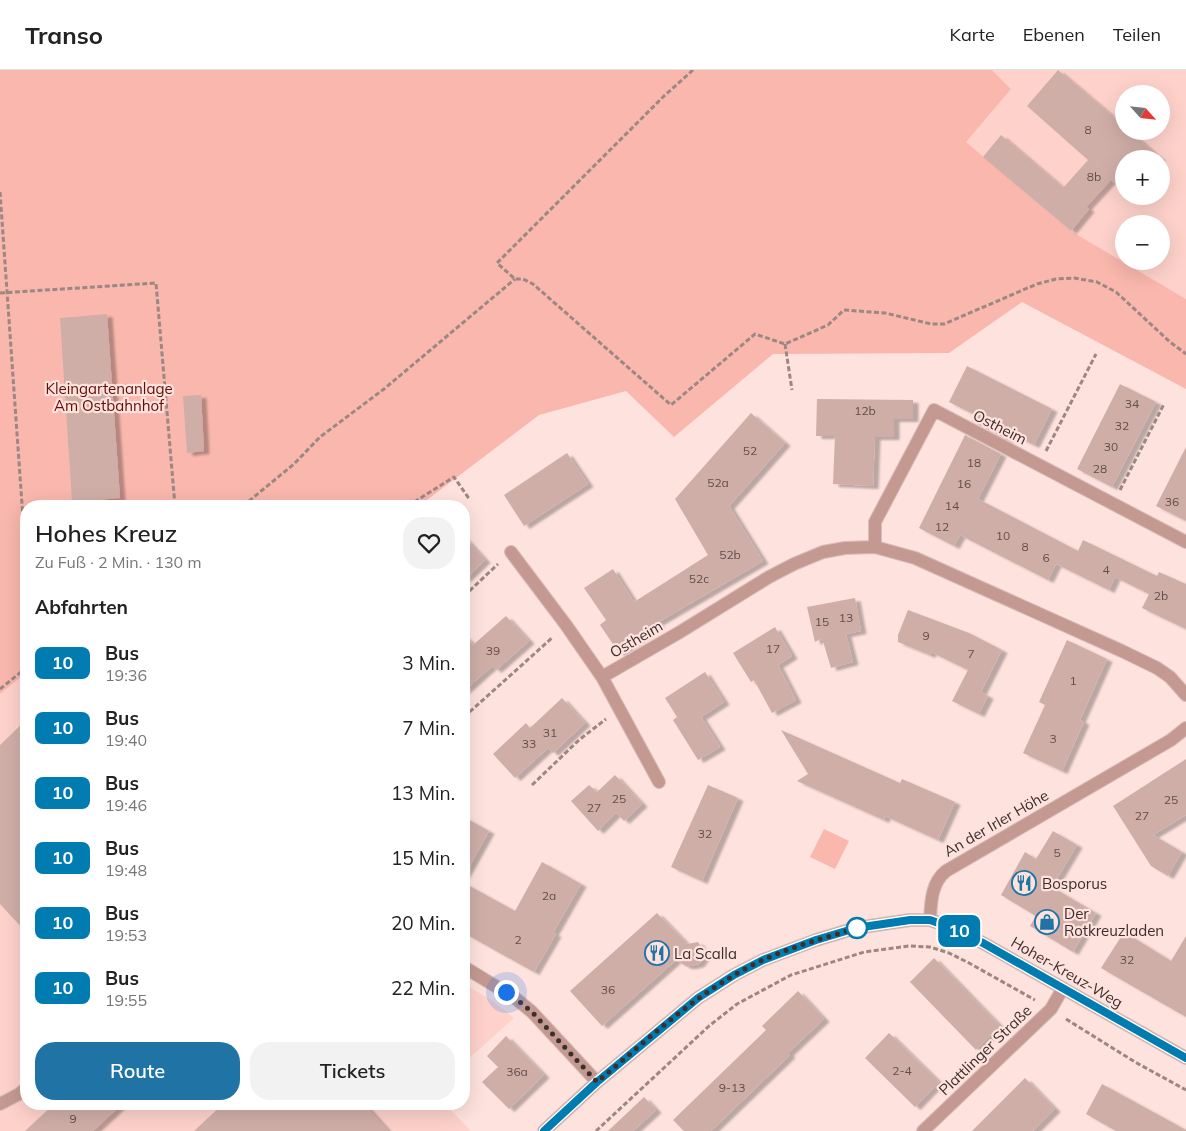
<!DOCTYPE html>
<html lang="de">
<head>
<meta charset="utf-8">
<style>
	body { margin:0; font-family:Mulish,sans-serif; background:#f2f2f2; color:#222; height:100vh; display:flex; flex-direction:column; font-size:19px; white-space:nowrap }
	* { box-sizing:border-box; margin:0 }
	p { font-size:16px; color:#767676 }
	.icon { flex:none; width:28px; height:28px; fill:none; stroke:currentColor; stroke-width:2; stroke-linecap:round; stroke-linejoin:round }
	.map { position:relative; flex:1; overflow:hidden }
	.side { position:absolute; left:20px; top:430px; width:450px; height:610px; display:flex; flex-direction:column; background:#fff; border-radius:20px; box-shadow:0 5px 20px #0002 }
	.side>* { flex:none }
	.badge { padding:0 10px; border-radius:8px; font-size:18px; line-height:32px }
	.needle { width:32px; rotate:117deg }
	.tools { position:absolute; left:1115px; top:15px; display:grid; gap:10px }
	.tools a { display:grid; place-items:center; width:55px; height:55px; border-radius:50%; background:#fff; box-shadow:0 5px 20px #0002; font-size:25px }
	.you { position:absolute; width:25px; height:25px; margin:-12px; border:4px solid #fff; border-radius:50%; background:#1a73e8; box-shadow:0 0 0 8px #1a73e833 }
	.map>.badge { position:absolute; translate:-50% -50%; box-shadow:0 0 0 2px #fff }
	h2 { padding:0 15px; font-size:19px; line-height:45px }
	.round { display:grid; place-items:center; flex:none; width:52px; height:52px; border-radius:20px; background:#f2f2f2 }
	.headline { display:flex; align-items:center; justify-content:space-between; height:85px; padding:0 15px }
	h1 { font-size:24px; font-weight:600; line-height:38px }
	.action { display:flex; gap:10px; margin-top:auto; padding:10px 15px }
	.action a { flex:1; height:58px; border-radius:20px; background:#2074a5; color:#fff; font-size:20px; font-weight:600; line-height:58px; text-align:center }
	.action a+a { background:#f2f2f2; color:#222 }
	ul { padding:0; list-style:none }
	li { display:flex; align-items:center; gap:15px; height:65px; padding:0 15px }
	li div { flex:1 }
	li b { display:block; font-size:19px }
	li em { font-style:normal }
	li .badge { min-width:55px; font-weight:700; text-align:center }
	header { display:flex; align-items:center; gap:30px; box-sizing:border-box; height:70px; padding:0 25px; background:#fff; border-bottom:1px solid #e0e0e0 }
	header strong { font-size:24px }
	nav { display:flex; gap:28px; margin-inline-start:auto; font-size:18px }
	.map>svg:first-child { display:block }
</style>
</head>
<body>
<header>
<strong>Transo</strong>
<nav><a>Karte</a><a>Ebenen</a><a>Teilen</a></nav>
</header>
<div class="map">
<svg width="1186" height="1061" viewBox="0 0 1186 1061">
	<defs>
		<filter id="shadow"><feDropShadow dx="5.5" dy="3" stdDeviation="1" flood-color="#0004"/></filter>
	</defs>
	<rect width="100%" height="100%" fill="#fee2dd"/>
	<path fill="#fed2cb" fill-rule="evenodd" d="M992,0H1186V229L1071,161L965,72L1011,19ZM1124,24H1161V61H1124ZM1124,89H1161V126H1124ZM1124,154H1161V191H1124Z
		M26,603V1034H445L471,1061H0V624Z
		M464,914L493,931L514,948L464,993Z"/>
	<path fill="#f9b7ad" d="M0,0H992L1011,19L966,72L1071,161L1186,229V319L1022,232L949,283L773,284L674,367L626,321L539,345L419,436H26V603L0,624Z
		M824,759L849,771L835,799L810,787Z"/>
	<path fill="#d0aea8" filter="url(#shadow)" d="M1058,0L1124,56V61H1129L1161,89H1124V121L1111,110L1086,137L1089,139L1071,161L983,87L1001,65L1063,118L1088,90L1027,36Z
		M107,244L120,428L72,432L60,248Z
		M967,296L1052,339L1034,375L1011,364L1008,370L972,351L975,345L949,332Z
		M1120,314L1156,332L1112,417L1077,399Z
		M201,325L204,381L187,383L183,326Z
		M817,329L913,330V349H894V367H875L873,416L833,414L835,366H816Z
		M751,343L785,373L729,436L763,491L657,553L659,556L619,583L600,555L606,550L584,518L613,499L634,532L708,485L675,429Z
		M965,365L1001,384L978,429L1078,481L1083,470L1157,506L1159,502L1186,514V559L1142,538L1149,524L1115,507L1109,520L1056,494L1048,510L960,465L954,476L919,458Z
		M1186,377V451L1156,436Z
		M567,383L588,414L524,456L504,425Z
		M464,467L485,490L464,510Z
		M855,528L861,561L846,564L853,592L831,598L822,568L815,572L807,537Z
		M908,540L969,563L1002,580L981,622L988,626L979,644L952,631L968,600L931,582L930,585L898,572V565Z
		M506,546L529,571L496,600L492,596L464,621V565L473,575Z
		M775,557L792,586L778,595L796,630L772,643L754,610L751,612L733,583Z
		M1067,570L1107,589L1080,650L1084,652L1062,701L1023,683L1045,635L1039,632Z
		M705,602L724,632L701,647L720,677L698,690L673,650L677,647L665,628Z
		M562,628L585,653L553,683L548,678L515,708L493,684L526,653L530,658Z
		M26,650V862L0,834V675Z
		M781,660L900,713L902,709L955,732L938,770L885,746L884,750L797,711L808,704Z
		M1186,689V745L1153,765L1182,782L1168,806L1151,796L1113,736Z
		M615,705L642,734L624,751L616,743L598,761L571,731L589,715L597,722Z
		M708,715L738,728L702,811L671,797Z
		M464,747L489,761L464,806Z
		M1053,761L1077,775L1052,817L1096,843L1073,882L1030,856L1036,846L1001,825L1025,782L1036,789Z
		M542,792L581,814L553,863L556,864L534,902L464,863V813L515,841Z
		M657,843L687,874L698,872L703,880L704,887L699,894L691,896H686L676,890L602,956L570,921Z
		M1124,862L1171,891L1186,866V947L1101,898Z
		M934,888L1000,956L976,980L910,912Z
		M798,921L824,949L788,983L790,985L711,1061H684L673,1050L766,960L762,956Z
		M889,963L939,1012L915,1037L865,988Z
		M506,966L544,1005L509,1039L482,1012L498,997L487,986Z
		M1025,1008L1055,1039L1033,1061H972Z
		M1102,1014L1186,1060V1061H1116L1086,1044Z
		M644,1027L656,1040L633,1061H608Z
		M54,1034H122L93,1061H25Z
		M223,1034H364L388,1061H194Z"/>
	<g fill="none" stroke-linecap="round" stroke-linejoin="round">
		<defs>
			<path id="minor" d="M875,477V452L934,340L1186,472
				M511,482L566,555L602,607L659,712
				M602,607L680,562L769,507L794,494L823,482L845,478L875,477L915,488L1122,581L1157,598L1170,607L1186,625
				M930,850C931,833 931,813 946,801L1171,670L1186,658
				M464,897L515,928L532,942L597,1012
				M0,1034L19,1024L26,1018
				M544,1061L597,1012L698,928L734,905L763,890L816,870L856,858L910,850H930L945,855L983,873L1186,988
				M923,1061L1051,939L1063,918"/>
		</defs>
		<use href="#minor" stroke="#d7beba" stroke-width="14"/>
		<path stroke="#9c8783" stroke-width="3" stroke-dasharray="5 2.5" stroke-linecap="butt" d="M693,0L664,26L497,193L515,209H523L533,214L671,335L755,264L785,274L828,255L844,240L885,243L931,254H944L1037,214L1056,209L1074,208L1097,212L1116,222L1170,272L1186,284
			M0,122L26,491
			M0,223L156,213L175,436
			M785,274L792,320
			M1046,381L1096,284
			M1120,420L1164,334
			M243,436L294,394L320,367L384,319L515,209
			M408,436L454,407L470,430
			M464,526L498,494
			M0,619L26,598
			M464,647L553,567
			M532,715L579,670L606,649
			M1066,949L1135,992L1186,1020
			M596,1061L709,956L737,934L791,905L864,882L909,876L930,877L949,883L969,893L1035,930"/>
		<use href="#minor" stroke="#c49992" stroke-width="12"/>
	</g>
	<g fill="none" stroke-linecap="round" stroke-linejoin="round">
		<defs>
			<path id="line" d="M544,1061L597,1012L698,928L734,905L763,890L816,870L856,858L910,850H930L944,855L983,873L1186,988"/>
		</defs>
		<use href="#line" stroke="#fff" stroke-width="11"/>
		<use href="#line" stroke="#007cb1" stroke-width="8"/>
		<path stroke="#3c2e2c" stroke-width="5" stroke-dasharray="0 9" d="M506,922L515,928L532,942L597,1012C650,968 700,919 763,890C793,876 825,868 857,858"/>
	</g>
	<defs>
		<symbol id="restaurant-ring" viewBox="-11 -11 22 22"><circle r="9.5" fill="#fee2dd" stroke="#2074a5" stroke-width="1.5"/><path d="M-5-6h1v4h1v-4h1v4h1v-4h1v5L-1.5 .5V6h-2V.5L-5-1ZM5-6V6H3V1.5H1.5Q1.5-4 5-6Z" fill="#2074a5"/></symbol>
		<symbol id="shop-ring" viewBox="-11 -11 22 22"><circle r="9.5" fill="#fee2dd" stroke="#2074a5" stroke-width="1.5"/><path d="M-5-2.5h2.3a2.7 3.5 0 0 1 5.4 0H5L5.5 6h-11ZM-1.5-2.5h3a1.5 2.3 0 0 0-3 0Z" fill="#2074a5"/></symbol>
	</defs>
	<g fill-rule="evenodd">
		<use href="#restaurant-ring" x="1010" y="799" width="28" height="28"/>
		<use href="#shop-ring" x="1033" y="838" width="28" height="28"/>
		<use href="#restaurant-ring" x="643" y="869" width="28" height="28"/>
	</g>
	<circle fill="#fff" stroke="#007cb1" stroke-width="2.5" cx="857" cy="858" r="10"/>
	<g text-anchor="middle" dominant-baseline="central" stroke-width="4.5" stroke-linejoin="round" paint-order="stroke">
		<g font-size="12" fill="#614e4b">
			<text x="1088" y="59">8</text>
			<text x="1094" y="106">8b</text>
			<text x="1132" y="333">34</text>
			<text x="865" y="340">12b</text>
			<text x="1122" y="355">32</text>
			<text x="1111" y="376">30</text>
			<text x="750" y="380">52</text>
			<text x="974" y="392">18</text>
			<text x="1100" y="398">28</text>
			<text x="718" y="412">52a</text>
			<text x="964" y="413">16</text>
			<text x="1172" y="431">36</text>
			<text x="952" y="435">14</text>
			<text x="942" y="456">12</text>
			<text x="1003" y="465">10</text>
			<text x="1025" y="476">8</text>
			<text x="730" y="484">52b</text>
			<text x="1046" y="487">6</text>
			<text x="1106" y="499">4</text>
			<text x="699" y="508">52c</text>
			<text x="1161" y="525">2b</text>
			<text x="846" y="547">13</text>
			<text x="822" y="551">15</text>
			<text x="926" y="565">9</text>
			<text x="773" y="578">17</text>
			<text x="493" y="580">39</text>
			<text x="971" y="583">7</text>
			<text x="1073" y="610">1</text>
			<text x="550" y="662">31</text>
			<text x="1053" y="668">3</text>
			<text x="529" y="673">33</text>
			<text x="619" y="728">25</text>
			<text x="1171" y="729">25</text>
			<text x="594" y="737">27</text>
			<text x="1142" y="745">27</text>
			<text x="705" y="763">32</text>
			<text x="1057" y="782">5</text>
			<text x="549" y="825">2a</text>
			<text x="518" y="869">2</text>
			<text x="1127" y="889">32</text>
			<text x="608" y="919">36</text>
			<text x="902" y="1000">2-4</text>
			<text x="517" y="1001">36a</text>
			<text x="732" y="1017">9-13</text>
			<text x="73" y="1048">9</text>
		</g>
		<g font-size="15" fill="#620e08" stroke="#fee2dd">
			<text x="109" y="318">Kleingartenanlage<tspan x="109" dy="17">Am Ostbahnhof</tspan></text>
		</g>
		<g font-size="15" fill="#3c2e2c" stroke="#fee2dd">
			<text transform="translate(1000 357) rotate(27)">Ostheim</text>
			<text transform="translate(636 569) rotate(-30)">Ostheim</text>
			<text transform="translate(996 753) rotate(-30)">An der Irler Höhe</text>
			<text transform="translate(1067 902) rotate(30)">Hoher-Kreuz-Weg</text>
			<text transform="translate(985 980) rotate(-44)">Plattlinger Straße</text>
		</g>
		<g font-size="15" fill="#3c2e2c" stroke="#fee2dd" text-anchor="start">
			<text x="1042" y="813">Bosporus</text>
			<text x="1064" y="843">Der<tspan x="1064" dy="17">Rotkreuzladen</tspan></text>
			<text x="674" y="883">La Scalla</text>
		</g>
	</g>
</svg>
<div class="tools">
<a><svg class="needle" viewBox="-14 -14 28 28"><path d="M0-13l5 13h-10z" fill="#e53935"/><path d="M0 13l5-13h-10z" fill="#767676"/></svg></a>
<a>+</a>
<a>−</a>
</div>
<div class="you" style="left:506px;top:922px"></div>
<b class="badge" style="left:959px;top:861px;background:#007cb1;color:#fff">10</b>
<section class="side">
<div class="headline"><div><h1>Hohes Kreuz</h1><p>Zu Fuß · 2 Min. · 130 m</p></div><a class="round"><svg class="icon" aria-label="heart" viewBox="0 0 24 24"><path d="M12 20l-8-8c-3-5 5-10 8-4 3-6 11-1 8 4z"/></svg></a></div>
<h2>Abfahrten</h2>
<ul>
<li><span class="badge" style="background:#007cb1;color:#fff">10</span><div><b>Bus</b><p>19:36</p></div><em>3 Min.</em></li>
<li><span class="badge" style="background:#007cb1;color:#fff">10</span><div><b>Bus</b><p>19:40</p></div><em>7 Min.</em></li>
<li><span class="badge" style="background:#007cb1;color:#fff">10</span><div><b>Bus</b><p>19:46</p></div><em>13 Min.</em></li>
<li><span class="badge" style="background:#007cb1;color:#fff">10</span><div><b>Bus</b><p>19:48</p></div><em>15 Min.</em></li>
<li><span class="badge" style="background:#007cb1;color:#fff">10</span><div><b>Bus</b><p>19:53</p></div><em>20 Min.</em></li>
<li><span class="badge" style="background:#007cb1;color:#fff">10</span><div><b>Bus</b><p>19:55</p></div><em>22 Min.</em></li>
</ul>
<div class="action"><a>Route</a><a>Tickets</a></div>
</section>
</div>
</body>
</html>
